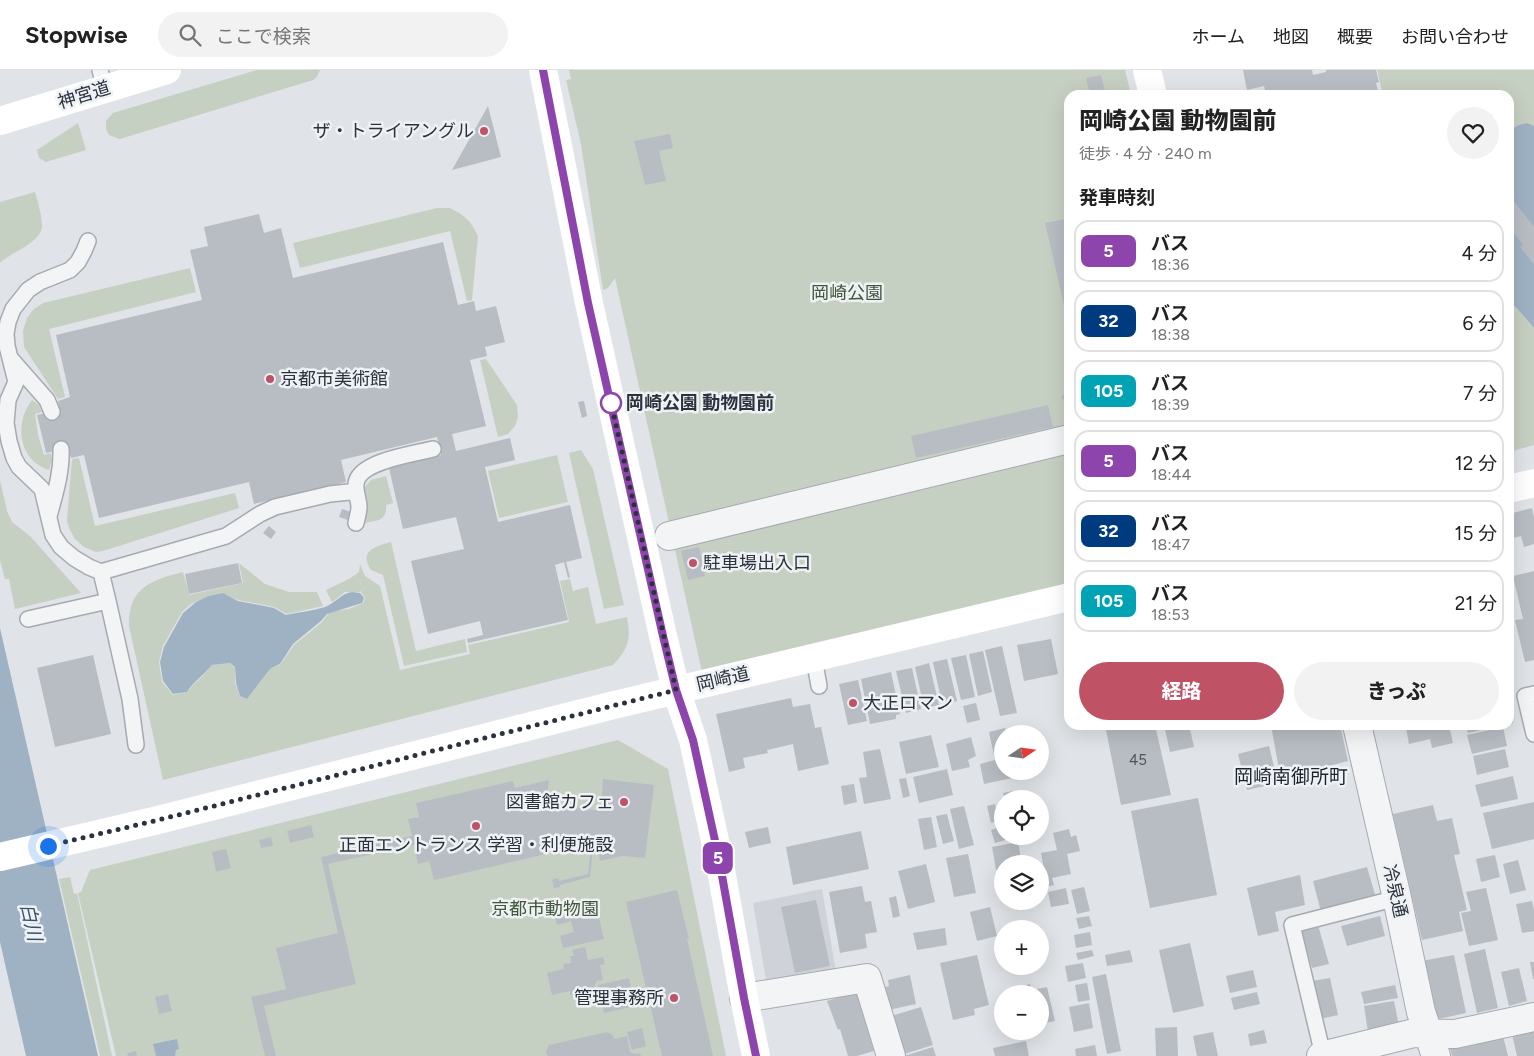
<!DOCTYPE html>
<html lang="ja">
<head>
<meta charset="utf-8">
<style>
	body { margin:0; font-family:Figtree,"Noto Sans JP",sans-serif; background:#f2f2f2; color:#222; height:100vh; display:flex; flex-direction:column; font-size:19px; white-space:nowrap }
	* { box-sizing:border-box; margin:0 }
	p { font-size:16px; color:#767676 }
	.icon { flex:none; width:28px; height:28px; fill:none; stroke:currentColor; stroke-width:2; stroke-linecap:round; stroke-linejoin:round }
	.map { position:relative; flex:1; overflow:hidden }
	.details { position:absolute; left:1064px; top:20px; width:450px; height:640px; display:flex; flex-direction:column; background:#fff; border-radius:15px; box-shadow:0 5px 20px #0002 }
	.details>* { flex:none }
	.badge { padding:0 10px; border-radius:8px; font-size:18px; line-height:32px }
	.needle { width:32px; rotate:77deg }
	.tools { position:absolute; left:994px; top:655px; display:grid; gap:10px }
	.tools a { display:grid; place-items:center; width:55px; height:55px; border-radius:50%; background:#fff; box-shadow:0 5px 20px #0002; font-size:25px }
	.you { position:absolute; width:25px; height:25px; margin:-12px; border:4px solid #fff; border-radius:50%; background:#1a73e8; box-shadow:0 0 0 8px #1a73e833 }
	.map>.badge { position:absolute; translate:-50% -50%; box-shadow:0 0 0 2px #fff }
	h2 { padding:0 15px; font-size:19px; line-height:45px }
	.round { display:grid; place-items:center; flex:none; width:52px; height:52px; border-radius:26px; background:#f2f2f2 }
	.summary { display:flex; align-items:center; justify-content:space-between; height:85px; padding:0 15px }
	h1 { font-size:24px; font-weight:800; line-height:38px }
	.primary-button { display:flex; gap:10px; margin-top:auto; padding:10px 15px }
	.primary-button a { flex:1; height:58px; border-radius:30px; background:#bf5365; color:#fff; font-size:20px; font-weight:800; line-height:58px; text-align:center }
	.primary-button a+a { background:#f2f2f2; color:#222 }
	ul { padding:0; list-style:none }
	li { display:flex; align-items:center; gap:15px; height:62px; margin:0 10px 8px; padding:0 5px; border:2px solid #e0e0e0; border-radius:15px }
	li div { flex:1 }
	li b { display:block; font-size:19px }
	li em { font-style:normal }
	li .badge { min-width:55px; font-weight:700; text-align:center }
	header { display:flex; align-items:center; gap:30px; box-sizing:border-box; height:70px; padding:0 25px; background:#fff; border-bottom:1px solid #e0e0e0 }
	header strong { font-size:24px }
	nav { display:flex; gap:28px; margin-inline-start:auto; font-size:18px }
	.search { width:350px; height:45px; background:#f2f2f2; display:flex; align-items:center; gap:12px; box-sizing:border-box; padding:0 18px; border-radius:28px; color:#767676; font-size:19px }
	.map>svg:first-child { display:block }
</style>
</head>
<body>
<header>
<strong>Stopwise</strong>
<div class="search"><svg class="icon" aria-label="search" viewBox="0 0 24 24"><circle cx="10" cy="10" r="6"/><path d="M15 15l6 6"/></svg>ここで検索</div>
<nav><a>ホーム</a><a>地図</a><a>概要</a><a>お問い合わせ</a></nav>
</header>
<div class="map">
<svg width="1534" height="986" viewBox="0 0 1534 986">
	<rect width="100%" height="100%" fill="#e0e3e7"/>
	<path fill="#cfd2d9" d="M822,819L837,908L774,917L766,910L753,833Z"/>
	<path fill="#c6d0c2" d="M257,0H320L317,7L313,10L120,69L109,65L106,59V51L113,43Z
		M569,0H1125L1131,25H1069V515L702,602L615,208L608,218L603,220L581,74L566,10L571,9Z
		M1377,0H1534V375L1509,382V25H1383Z
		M78,53L86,80L46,92L39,88L37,80Z
		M35,122C38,132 41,143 42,154C44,172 11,182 0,193V132Z
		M437,138H450L461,144L470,152L478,166L472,230L467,231L450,161L300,198L293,173Z
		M190,198L196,222L49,259L65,327L58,329L24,277L23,261L27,248L34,239L43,233Z
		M486,289L517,335L518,347L515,356L508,364L498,367L480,290Z
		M32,330L39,335L42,342L35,344L38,365L44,385L51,383L52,390L49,400C18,390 14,353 32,330Z
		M581,380L593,399L624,535L604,539L569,383Z
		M557,385L568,432L499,448L488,401Z
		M79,388L95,456L235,423L239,438L103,481L96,482L84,477L75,469L69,458L67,451L72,389Z
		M386,406L393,433L386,435C387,451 378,450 365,453L366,438L363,422L364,418L371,410Z
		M0,410L7,441L12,452L30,466L81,523L15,539L9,509H5L0,490Z
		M391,472L416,581L465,569L467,582L404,596L383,505L371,500C358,481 376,476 391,472Z
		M239,493L265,514L289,522H317L323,536L287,544L274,537L238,530L222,523L208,526L191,534L182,542L163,576L159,592L162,612L173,625L187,622C195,612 204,606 212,595L230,593L235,598V613L240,626L247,629L270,599L280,595L294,575L322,552L328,544L335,541L349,539L363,533L365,528L361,522L365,518L360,522H345L332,532L326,520L349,509L359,502L360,494L365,506L380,516L400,600L470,584L468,575L569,552L560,511L570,509L573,521L588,517L596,554L627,547C631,569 629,578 613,595L163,710L129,556C128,518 151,510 183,502L190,527L189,525L243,513Z
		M618,670L668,699L726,986H116L78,823L81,822L90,800Z
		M70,807L74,824L77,823L112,986H100L59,809Z"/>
	<path fill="#9fb2c3" d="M1527,53L1534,56V258L1516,237L1509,233V61L1519,55Z
		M352,522L360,523L364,528L362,533L327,544L321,551L293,574L280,594L270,599L247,629L240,626L236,613L235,597L230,593L212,595C204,605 194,611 187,622L173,624L163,611L160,592L164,577L174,559L183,543L196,532L208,526L223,523L238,531L274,538L286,545C299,542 313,541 325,537C336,533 341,523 352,522Z
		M0,558L98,986H26L0,872Z
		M177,969L179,979L176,980L175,986H156L153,974Z"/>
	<path fill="#b8bdc4" d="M1243,0H1312L1313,5L1326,2V0H1376L1379,12L1376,13L1379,25H1266L1264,16L1247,20Z
		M1101,5L1106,25H1090L1086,8Z
		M488,36L501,87L452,100Z
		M670,64L673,78L659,81L666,111L645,115L634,71Z
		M1509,125L1534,157V194L1520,177L1523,175L1509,156Z
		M259,144L264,163L281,158L293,208L443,172L458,235L474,231L476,241L496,236L505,272L485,277L487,286L470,290L486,356L452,364L456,381L510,368L515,390L485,397L498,452L570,435L582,488L566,492L570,507L568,508L564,492L555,495L568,550L468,573L467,569L483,565L480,551L428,564L411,491L464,479L456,447L403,459L389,398L441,385L437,367L341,390L346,412L328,417L332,432L277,445L274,429L254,434L249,412L99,448L84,385L71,388L68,378L46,383L37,345L60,340L58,331L70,327L56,265L202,230L190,180L208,176L204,157Z
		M1065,149L1069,165L1068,253L1045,153Z
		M1069,316V333L1061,328Z
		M584,331L587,346L582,348L578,332Z
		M1048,335L1053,357L916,388L911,366Z
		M1532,438L1534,447V474L1524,477L1521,466L1509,469V444Z
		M342,439L351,442L348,450L339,447Z
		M269,456L276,462L271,469L263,463Z
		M699,477L705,506L688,510L681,481Z
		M238,493L242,513L189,524L185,504Z
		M1534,501V590L1525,592L1515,550L1523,549L1513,506Z
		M1069,566V581H1068L1065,567Z
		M1051,569L1058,604L1024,611L1017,575Z
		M1002,576L1017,643L1000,646L985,580Z
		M983,581L992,622L978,626L969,584Z
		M93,585L111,664L55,677L37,598Z
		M966,585L975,627L961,630L951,588Z
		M947,589L957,631L942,634L933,592Z
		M929,593L939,635L924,638L915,597Z
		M912,598L921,639L906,643L896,601Z
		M891,602L900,644L896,645V649L870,654L861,609Z
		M858,610L867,651L848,655L839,614Z
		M791,628L793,637L810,634L815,658L821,657L829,694L798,701L793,674L767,680L768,683L743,688L745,698L729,702L716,644Z
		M976,633L980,650L967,653L963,636Z
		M1509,635L1513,653L1509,654Z
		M1105,655H1155L1171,725L1121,735Z
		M1164,655H1189L1194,677L1170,682Z
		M1271,655H1340L1348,691L1325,697L1327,704L1282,716Z
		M1411,655H1449L1453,673L1432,678L1430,669L1409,674L1406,658L1412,657Z
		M1466,655H1499V656L1468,663Z
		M1503,657L1507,676L1472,684L1467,665Z
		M1005,658L1007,664H1002V701H1020L1021,706L984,714L980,694L995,690L989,662Z
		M931,665L939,697L906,704L899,672Z
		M971,667L976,686L968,690L970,697L952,701L946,674Z
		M1269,676L1278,713L1247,720L1238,684Z
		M880,679L891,729L864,734L859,708L867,707L863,682Z
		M1505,679L1509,697L1477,705L1473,686Z
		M947,699L953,725L919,733L913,707Z
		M1513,706L1518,729L1481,737L1475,715Z
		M906,708L910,726L903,728L899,709Z
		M603,709L654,715L645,788L623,786L600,791L596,771L594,770L590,807L560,815V817L554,818L552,810L558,808L559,811L588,804L592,770L560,766L559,775L542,785L434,810L429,791L418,794L414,775L328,794L356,914L264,936L276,986H265L251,927L286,919L276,878L338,863L321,787L412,766L408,749L419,747L416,733L513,711L515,718L549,710L546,733L601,741Z
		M854,714L857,732L844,735L841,716Z
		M1013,721L1015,729H1005L1003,723Z
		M1198,728L1217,825L1150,838L1131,741Z
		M1534,732V769L1492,779L1483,743Z
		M995,734L999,751L991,753L987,736Z
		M1433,735L1437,751L1452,748L1460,784L1454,785L1467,840L1459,842L1463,861L1422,870L1393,744Z
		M964,736L974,775L959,779L950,739Z
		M947,744L954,771L943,774L936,746Z
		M931,747L937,777L924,780L918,749Z
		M311,755L314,767L290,773L287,761Z
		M1002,756V766L1016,767L995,773L991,760Z
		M768,757L771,773L749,778L745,762Z
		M1069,759L1071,767L1076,765L1080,781L1067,784L1071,804L1052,808L1054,815L1040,818V805L1045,804L1041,783L1057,780L1053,763Z
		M861,761L869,799L793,815L786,777Z
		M271,767L273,776L261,778L259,770Z
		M1018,772L1022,794H1002V798L996,800L992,777Z
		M226,779L231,798L216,802L212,782Z
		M968,784L976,823L954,827L946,788Z
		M1495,785L1500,807L1481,812L1476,789Z
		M1518,790L1526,820L1510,824L1503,794Z
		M926,794L935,832L908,839L898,801Z
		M1367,797L1376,828L1321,842L1313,811Z
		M1300,805L1305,835L1275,842L1279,861L1258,866L1247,818Z
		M862,816L865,832L871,831L877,862L865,864L867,878L840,883L829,822Z
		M1084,817L1090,841L1077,844L1071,820Z
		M1066,818L1069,834L1051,837L1048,822Z
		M1486,818L1498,870L1469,876L1461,843L1471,841L1466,822Z
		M677,820L689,869H687L713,986H662L626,832Z
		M896,826L900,846L893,848L889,828Z
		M594,827L604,869L563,878L560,866L574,862L571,851L557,855L554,841L568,838L567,833Z
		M816,830L830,896L795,903L781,837Z
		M1532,831L1534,840V861L1522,863L1516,834Z
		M990,837L997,866L977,871L970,842Z
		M1089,846L1092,856L1079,859L1076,848Z
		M1380,846L1385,866L1347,876L1341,856Z
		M1318,855L1329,894L1312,898L1301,860Z
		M945,858L947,875L917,880L913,863Z
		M1090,862L1092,875L1076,878L1074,865Z
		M1040,871H1042L1047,888L1040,890Z
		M1190,873L1204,936L1173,943L1159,880Z
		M585,877L588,890L603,887L605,894L600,895L603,910L597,911L594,916L598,931L585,934L584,930L580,931L578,923L570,925V921L552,925L547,903L564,899L563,894L571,893L570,886H574L572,880Z
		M1485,879L1498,938L1477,943L1464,884Z
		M1092,880L1094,886L1078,890L1076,883Z
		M1130,880L1133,892L1107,896L1105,885Z
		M977,885L989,935L974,939L975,945L953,950L940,893Z
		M1454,885L1466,943L1429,951L1416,892Z
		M1530,892H1534V909H1533Z
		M1083,893L1086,908L1068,912L1065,896Z
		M1519,898L1527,931L1509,936L1501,902Z
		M1253,900L1257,917L1230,923L1226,906Z
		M1106,904L1121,981L1107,984L1092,907Z
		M910,905L916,934L884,941L878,919L889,916L888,910Z
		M629,908L635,936L604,943L598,915Z
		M1330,908L1338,945L1320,949L1312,911Z
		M1087,913L1090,930L1078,932L1075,915Z
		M1030,914L1032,924H1015L1014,918Z
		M1395,915L1398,928L1364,934L1361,922Z
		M1047,917L1055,951L1045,953L1040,933V924H1038L1037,919Z
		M856,922L874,981L857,986H848L840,959L838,960L827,931Z
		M1257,922L1260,934L1234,940L1231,928Z
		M168,924L172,941L159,944L155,927Z
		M1394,931L1399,956L1368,962L1364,936Z
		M1089,933L1093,958L1074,962L1069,937Z
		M921,937L933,975L898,986L885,948Z
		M1177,957L1178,986H1156L1155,958Z
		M642,958L646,976L632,980L627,962Z
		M1534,959V986H1517L1512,964Z
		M1264,960L1267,973L1250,976L1248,964Z
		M607,962L613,965L614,969L627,966L630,982L635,984L640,983L641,986H547L546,982L549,975Z
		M1213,962L1218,986H1197L1193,966Z
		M1503,966L1508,986H1452L1450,978Z
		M1026,971L1029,986H995L993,978Z
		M1095,975L1097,986H1076L1075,979Z
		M933,977L936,986H904Z
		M136,981L137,986H128L127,983Z"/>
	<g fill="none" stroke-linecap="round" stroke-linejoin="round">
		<defs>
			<path id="lane" d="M100,0L105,19
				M88,171L84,181L78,192L70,200L40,212L28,220L13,239L8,252L6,264L7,276L16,312L8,330L6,353L9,371L14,388L19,397L42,419L53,465L61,477L74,488L89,497L101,502
				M11,289L47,330L52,342
				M49,446C55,424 62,402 61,379
				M356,453C357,448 359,442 359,437C359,430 355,422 356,414C358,391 414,384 433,379
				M108,531L130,629L136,675
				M28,549L108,531L101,502L226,466L260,444L275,437L330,424L349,422L356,423
				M814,588L819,616
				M1534,624L1525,626L1534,664
				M1323,985L1292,855L1397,828"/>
			<path id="street" d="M669,466L1069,369
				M1357,655L1397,828L1421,942L1436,986
				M744,928L867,908L891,986
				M1321,986L1414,963L1455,964L1534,947"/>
		</defs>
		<use href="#lane" stroke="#a6aab1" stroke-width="18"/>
		<use href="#street" stroke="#a6aab1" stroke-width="30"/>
		<use href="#lane" stroke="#f2f4f6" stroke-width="15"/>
		<use href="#street" stroke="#f2f4f6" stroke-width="28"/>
		<path stroke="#fff" stroke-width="28" d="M543,0L589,233L663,566L676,620L693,670L719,789L744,928L756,986
			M1147,0L1153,25
			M0,51L167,0
			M1509,419L1534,413
			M0,787L154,751L614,635L1069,527"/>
	</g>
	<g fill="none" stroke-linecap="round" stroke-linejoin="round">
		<defs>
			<path id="line" d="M543,0L588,233L663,566L676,620L693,670L719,789L744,928L756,986"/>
		</defs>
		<use href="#line" stroke="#fff" stroke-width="11"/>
		<use href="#line" stroke="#8e44ad" stroke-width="8"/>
		<path stroke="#2b323d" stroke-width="5" stroke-dasharray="0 9" d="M48,776L154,751L676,620L611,333"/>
	</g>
	<g fill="#bf5365" stroke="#eff2f5" stroke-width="2">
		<circle cx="484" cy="61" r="5"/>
		<circle cx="270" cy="309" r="5"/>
		<circle cx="693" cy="493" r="5"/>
		<circle cx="853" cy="633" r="5"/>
		<circle cx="624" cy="732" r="5"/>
		<circle cx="476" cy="756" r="5"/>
		<circle cx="674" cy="928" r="5"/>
	</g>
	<circle fill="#fff" stroke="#8e44ad" stroke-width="2.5" cx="611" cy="333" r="10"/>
	<g text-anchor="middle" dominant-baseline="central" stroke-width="5" stroke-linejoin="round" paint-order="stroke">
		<g font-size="15" fill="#4e555f">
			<text x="1138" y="690">45</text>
		</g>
		<g font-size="18" fill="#2b323d" stroke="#eff2f5">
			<text transform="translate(84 25) rotate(-17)">神宮道</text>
			<text transform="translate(723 609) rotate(-13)">岡崎道</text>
			<text transform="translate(1395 821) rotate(77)">冷泉通</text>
		</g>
		<g font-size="18" fill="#2b323d" stroke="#eff2f5" text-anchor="end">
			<text x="474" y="61">ザ・トライアングル</text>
			<text x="280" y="309" text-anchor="start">京都市美術館</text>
			<text x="703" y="493" text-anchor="start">駐車場出入口</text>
			<text x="863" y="633" text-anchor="start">大正ロマン</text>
			<text x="614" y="732">図書館カフェ</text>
			<text x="476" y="775" text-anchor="middle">正面エントランス 学習・利便施設</text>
			<text x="664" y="928">管理事務所</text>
		</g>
		<g font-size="18" fill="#40573a" stroke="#eff2f5">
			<text x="847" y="223">岡崎公園</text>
			<text x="545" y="839">京都市動物園</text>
		</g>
		<g font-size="18" font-weight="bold" fill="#2b323d" stroke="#eff2f5" text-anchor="start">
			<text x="626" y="333">岡崎公園 動物園前</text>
		</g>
		<g font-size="19" fill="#1d232e" stroke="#eff2f5">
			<text x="1291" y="706">岡崎南御所町</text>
		</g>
		<g font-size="19" font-style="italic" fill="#39516c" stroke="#eff2f5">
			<text transform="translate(31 852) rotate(77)">白川</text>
		</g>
	</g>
</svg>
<div class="tools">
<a><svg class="needle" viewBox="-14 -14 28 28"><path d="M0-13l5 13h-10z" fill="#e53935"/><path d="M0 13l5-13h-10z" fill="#767676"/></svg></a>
<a><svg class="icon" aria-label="locate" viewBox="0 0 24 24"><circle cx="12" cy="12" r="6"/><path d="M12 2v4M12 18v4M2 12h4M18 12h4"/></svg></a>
<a><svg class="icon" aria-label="layers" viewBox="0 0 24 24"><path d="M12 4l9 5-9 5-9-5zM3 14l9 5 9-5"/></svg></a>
<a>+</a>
<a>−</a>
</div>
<div class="you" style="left:48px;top:776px"></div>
<b class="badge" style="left:718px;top:788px;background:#8e44ad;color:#fff">5</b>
<section class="details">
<div class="summary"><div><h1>岡崎公園 動物園前</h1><p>徒歩 · 4 分 · 240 m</p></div><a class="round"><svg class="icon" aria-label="heart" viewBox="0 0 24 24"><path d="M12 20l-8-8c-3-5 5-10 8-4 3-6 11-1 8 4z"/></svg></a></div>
<h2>発車時刻</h2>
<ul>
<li><span class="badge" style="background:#8e44ad;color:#fff">5</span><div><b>バス</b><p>18:36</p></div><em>4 分</em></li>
<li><span class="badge" style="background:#003b80;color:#fff">32</span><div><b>バス</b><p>18:38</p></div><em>6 分</em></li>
<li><span class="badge" style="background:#00a3b4;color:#fff">105</span><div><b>バス</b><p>18:39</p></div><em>7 分</em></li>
<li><span class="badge" style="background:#8e44ad;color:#fff">5</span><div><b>バス</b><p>18:44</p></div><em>12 分</em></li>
<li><span class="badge" style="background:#003b80;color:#fff">32</span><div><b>バス</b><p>18:47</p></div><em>15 分</em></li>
<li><span class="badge" style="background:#00a3b4;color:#fff">105</span><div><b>バス</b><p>18:53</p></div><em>21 分</em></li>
</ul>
<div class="primary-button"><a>経路</a><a>きっぷ</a></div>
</section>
</div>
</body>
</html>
